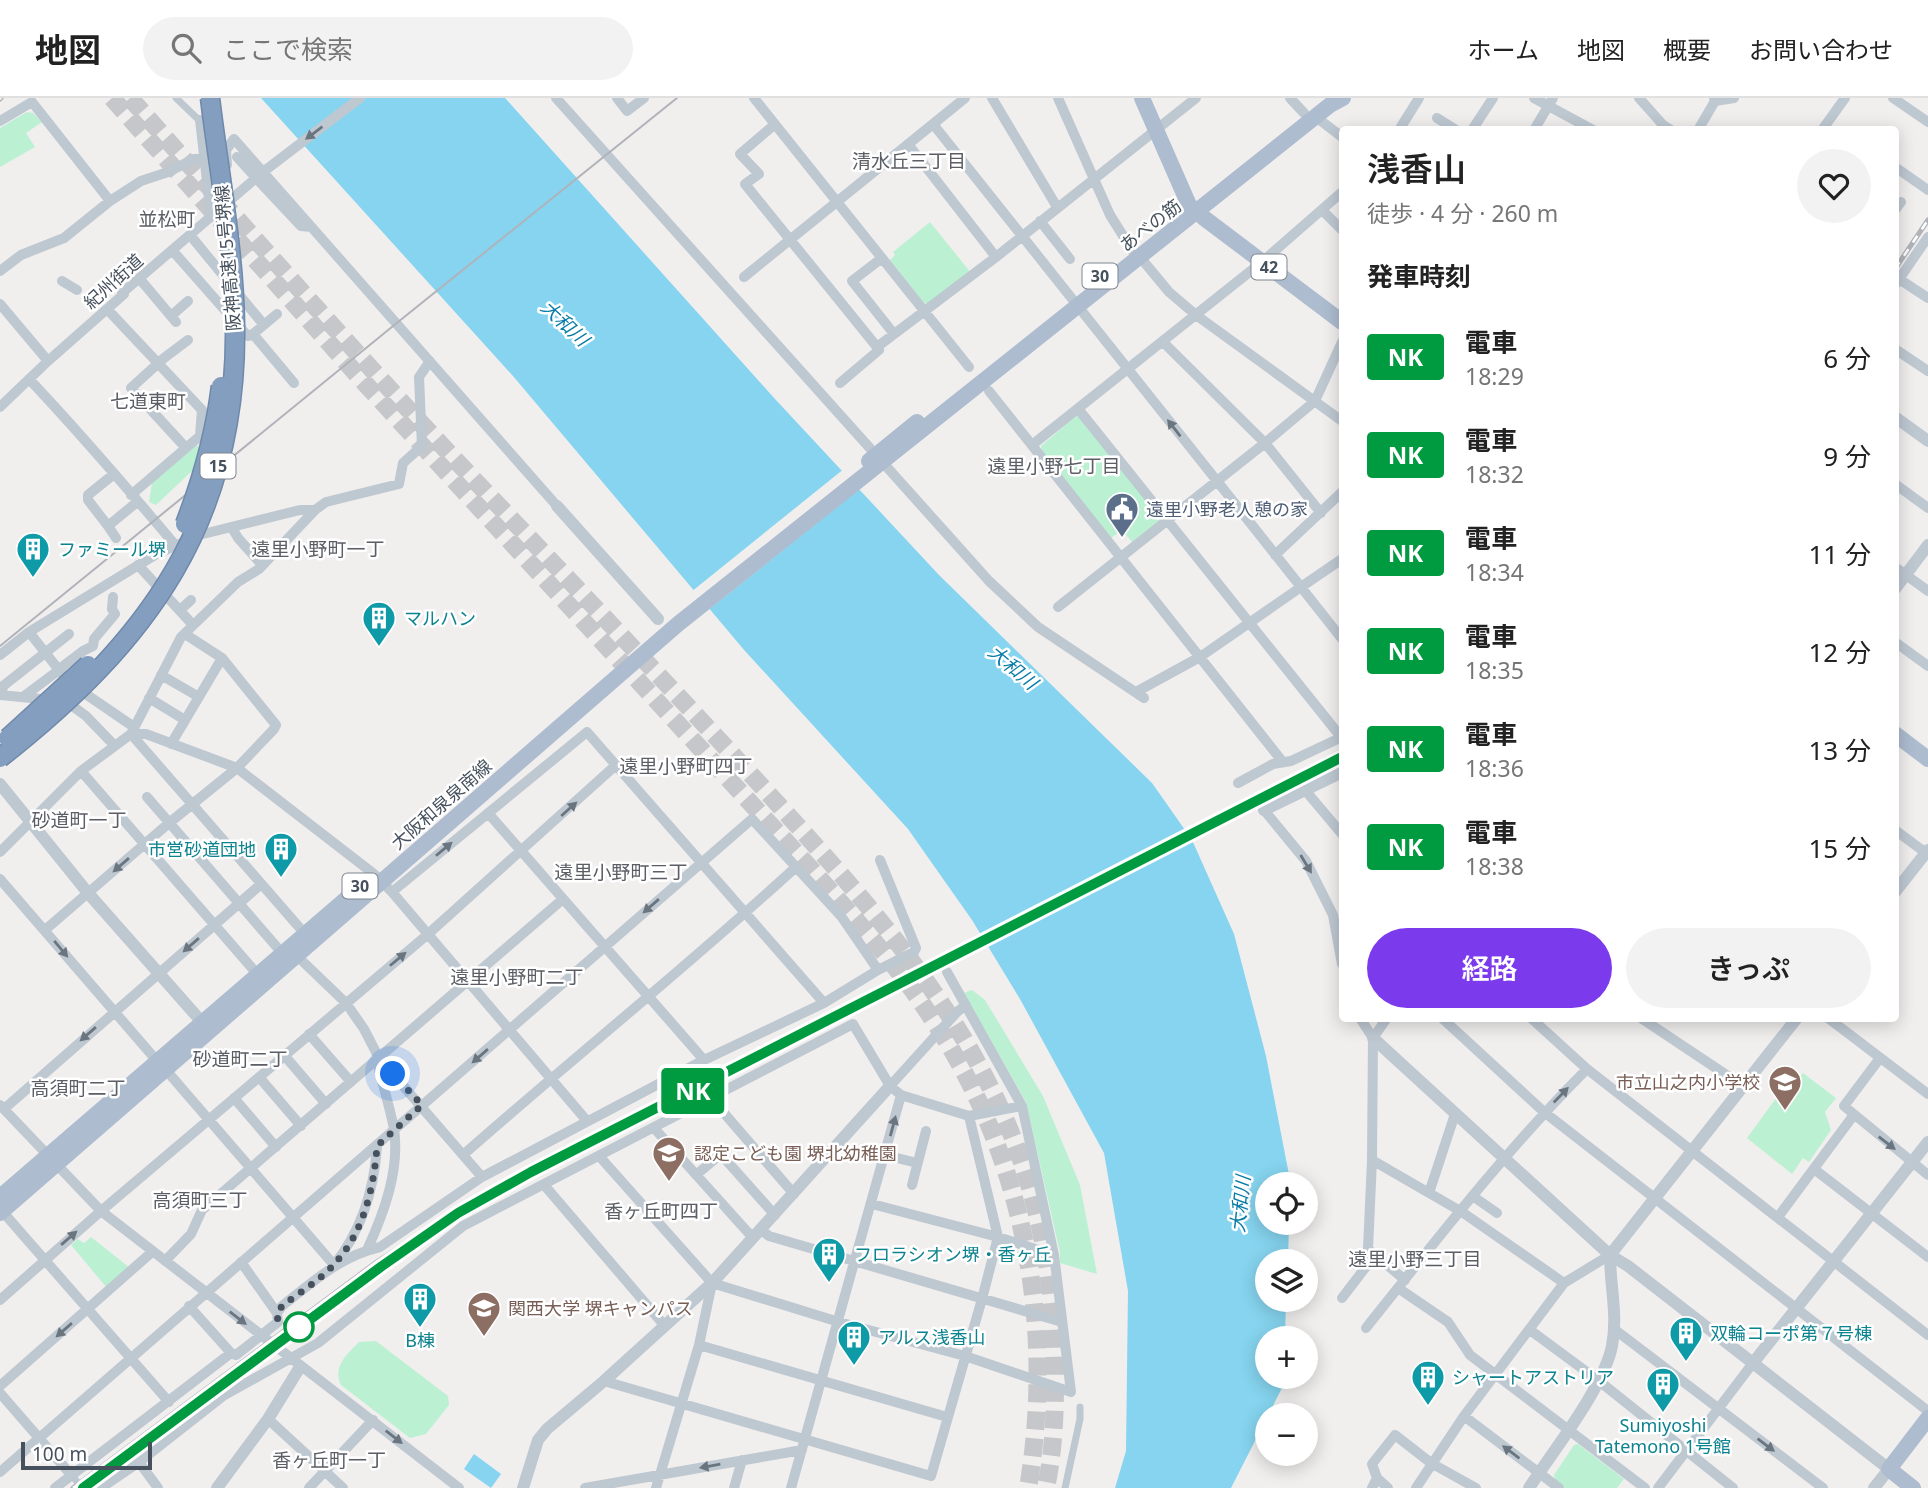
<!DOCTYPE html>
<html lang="ja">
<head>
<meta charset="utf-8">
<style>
	body { margin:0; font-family:"Noto Sans","Noto Sans JP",sans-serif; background:#f2f2f2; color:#222; height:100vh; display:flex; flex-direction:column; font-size:26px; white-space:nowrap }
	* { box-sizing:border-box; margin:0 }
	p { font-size:23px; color:#767676 }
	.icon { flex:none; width:38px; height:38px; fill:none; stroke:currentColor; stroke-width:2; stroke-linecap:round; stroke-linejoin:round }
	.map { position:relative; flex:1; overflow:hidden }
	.drawer { position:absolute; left:1339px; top:28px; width:560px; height:896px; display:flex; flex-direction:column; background:#fff; border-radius:7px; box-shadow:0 4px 18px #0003 }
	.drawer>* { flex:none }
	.badge { padding:0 14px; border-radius:5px; font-size:24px; line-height:46px }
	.controls { position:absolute; left:1255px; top:1074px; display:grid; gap:14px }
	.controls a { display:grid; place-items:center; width:63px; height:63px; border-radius:50%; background:#fff; box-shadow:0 4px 18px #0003; font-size:35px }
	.scale { position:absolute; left:21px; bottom:18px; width:131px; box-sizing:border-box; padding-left:7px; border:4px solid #46515d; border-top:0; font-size:19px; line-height:24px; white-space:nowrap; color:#46515d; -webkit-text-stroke:5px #fff; paint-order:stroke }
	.you { position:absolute; width:35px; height:35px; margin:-18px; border:5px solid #fff; border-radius:50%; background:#1a73e8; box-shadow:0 0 0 10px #1a73e833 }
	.map>.badge { position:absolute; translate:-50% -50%; box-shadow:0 0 0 4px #fff }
	h2 { padding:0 28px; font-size:26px; line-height:63px }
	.round { display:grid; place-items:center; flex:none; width:74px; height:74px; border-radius:37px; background:#f2f2f2 }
	.headline { display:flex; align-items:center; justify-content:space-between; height:119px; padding:0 28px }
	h1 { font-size:33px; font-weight:600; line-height:52px }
	.primary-button { display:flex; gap:14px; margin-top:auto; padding:14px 28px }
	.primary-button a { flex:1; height:80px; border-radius:42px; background:#7c3aed; color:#fff; font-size:28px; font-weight:600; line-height:80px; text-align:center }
	.primary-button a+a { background:#f2f2f2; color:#222 }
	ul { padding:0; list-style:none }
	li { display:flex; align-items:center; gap:21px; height:98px; padding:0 28px }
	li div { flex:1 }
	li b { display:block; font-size:26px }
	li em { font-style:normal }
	li .badge { min-width:77px; font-weight:700; text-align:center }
	header { display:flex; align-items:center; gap:42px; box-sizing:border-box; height:98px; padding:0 35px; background:#fff; border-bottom:2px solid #e0e0e0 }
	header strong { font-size:33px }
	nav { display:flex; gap:38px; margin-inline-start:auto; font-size:24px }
	.search { width:490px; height:63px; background:#f2f2f2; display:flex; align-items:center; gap:18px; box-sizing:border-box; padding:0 24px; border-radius:38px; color:#767676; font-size:26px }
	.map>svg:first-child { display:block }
</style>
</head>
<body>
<header>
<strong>地図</strong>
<div class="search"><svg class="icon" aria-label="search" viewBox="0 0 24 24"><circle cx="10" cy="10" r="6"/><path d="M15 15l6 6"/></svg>ここで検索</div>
<nav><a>ホーム</a><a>地図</a><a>概要</a><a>お問い合わせ</a></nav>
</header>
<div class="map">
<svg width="1928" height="1390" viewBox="0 0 1928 1390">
	<rect width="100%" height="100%" fill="#f1eeee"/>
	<path fill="#bbf1d2" d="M27,14L33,15L42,24L26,35L35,49L0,69V30Z
		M930,124L971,175L932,206L924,205L890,162L895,157L893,154Z
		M1076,318L1080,319L1160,419V424L1132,444L1122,432L1111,440L1042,353L1041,348Z
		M197,347L200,351L193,372L156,407L149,404L152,384Z
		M972,892L985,902L1043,998L1080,1087L1097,1176L1060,1165V1155L1026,1004L964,895Z
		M1803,975L1836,1000L1825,1014L1831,1032L1809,1064L1803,1060L1792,1076L1747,1040L1793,977L1798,981Z
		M91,1139L130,1170L107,1190L71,1147L78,1141L84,1145Z
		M376,1243L448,1298L449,1307L426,1336L410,1340L341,1287C332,1269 347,1256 359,1244Z
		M1578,1346L1624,1381L1617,1390H1565L1555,1382L1554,1377L1574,1347Z"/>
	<path fill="#86d4ef" d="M261,0H505L775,301L939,477L1152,685L1192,742L1234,836L1266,958L1291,1087H1267V1125H1289L1288,1164H1267V1202H1286L1285,1241H1267V1279H1283V1288L1231,1390H1115L1126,1353L1128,1193L1104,1055L1020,901L972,822L908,731L745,553L513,278Z
		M474,1356L501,1376L491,1390L464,1371Z"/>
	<path fill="#f1eeee" d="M845,370L862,389L707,513L691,494Z"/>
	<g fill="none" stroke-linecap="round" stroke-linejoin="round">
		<path stroke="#c6c7ca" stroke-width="18" stroke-dasharray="18 9" stroke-linecap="butt" d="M112,0L361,281L813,773C855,821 899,869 933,922C1025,1060 1055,1228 1028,1390
			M130,0C209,89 287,178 367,266C448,356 533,443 615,531C679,599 742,666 804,735C878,817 948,900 996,1001C1039,1090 1057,1188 1055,1287C1055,1321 1053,1356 1046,1390"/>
		<path stroke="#bec8d1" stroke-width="7" d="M176,0L201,24
			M72,1378L83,1390
			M1065,1390L1080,1321V1309"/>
		<path stroke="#bec8d1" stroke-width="10" d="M556,0L989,483L1038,529L1144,600
			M617,0L627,13L644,0
			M754,0L969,269
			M965,0L933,26L1217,383L1265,345L1321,415
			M992,0L1057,109
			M1058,0L1110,117L1132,152
			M1290,0L1304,15
			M1534,0L1593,32
			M1639,0L1663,27L1671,32
			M1893,0L1928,24
			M1715,3L1734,0
			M1316,19L1342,39
			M1437,20L1456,32
			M200,22L211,118
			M0,23L32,4L110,103
			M774,27L740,56L759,76L745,86L877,249
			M1399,32L1419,0
			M1472,32L1493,0
			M1534,32L1553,0
			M1698,32L1715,3L1714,0
			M1822,32L1845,0
			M908,46L996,159
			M237,59L256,80
			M227,67L226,52L234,41L557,408
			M1895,69L1928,92
			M263,74L360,0
			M1322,112L1342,132
			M1895,112L1901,104
			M1040,123L1070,161
			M190,137L264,227
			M172,152L245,235L248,238L253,236L294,285
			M1140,159L1169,194L1196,217L1342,323
			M882,160L852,183L894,236
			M0,173L21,157L64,140L110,103L141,83L168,74L194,61H203L221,69
			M744,179L933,26
			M139,180L176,224
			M1899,181L1928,200
			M62,183L77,192
			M1895,187L1928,139
			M0,206L48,263
			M107,211L202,312L200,338L131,397
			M171,218L188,203
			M253,236L277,216
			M1163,244L1265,345L1315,303L1342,244
			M1895,251L1928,273
			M29,281C80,335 128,391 176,448
			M840,285L879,252L877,249L996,159L1196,0
			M989,293L1282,663
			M0,309L48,263L124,196L122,195L256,80L301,128L311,129
			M1079,312L1341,639
			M1032,347L1262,164L1342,94
			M186,350L131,290L164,260L188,242
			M114,376L88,397V402L108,428L137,404
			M1895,386L1928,410
			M108,428L116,440
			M232,430L238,440L262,467
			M1275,457L1342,394
			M138,467L193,527
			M1895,469L1928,493
			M1058,509L1217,383L1301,489L1342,461
			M180,512L191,502
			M1895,544L1928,568
			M0,557L29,534L155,457L199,437L300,412H315L326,404L399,386L403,365L422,348L419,279L430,263
			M58,572L83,553L93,548L94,541L115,516L112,511L113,499
			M59,572L71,586L134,629
			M161,577L199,599
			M1136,594L1200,559L1301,489L1342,541
			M2,595L3,588L69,536
			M0,597L61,603L71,607L86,618L114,647
			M23,599L59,572L29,534
			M149,600L185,622
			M131,636H146L237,670L374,776L392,794L587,1023
			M131,636L305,836
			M171,646L222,560
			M81,673L258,877
			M1238,685L1273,666L1291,663L1342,639
			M1305,692L1342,736
			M147,699L282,855
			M1264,712L1306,763L1333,817L1342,866
			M488,715L704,962
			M1895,732L1926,755
			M0,754L81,673L131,636L181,539L238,484L259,471L315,412
			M0,781L157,963
			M392,794L587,634L824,905
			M45,832L169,725L237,670L274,631L276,627L222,560L185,536
			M297,858L346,905L364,931L379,960L482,1079
			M1360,920L1373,940
			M1387,920L1373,940L1372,1062L1368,1151L1405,1182
			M1442,920L1544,1014L1928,1313
			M1531,920L1587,971L1928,1237
			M1641,920L1743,988
			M1828,920L1928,996
			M309,936L351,984
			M284,957L326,1006
			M1880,960L1844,1008L1928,1077
			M166,972L334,1167C362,1132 374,1092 377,1049
			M259,979L301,1028
			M890,988L957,914L966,907
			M234,1000L276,1049
			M711,1000L794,1096
			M0,1007L101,1113L459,1390
			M4,1011L260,787
			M969,1018L1022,1008
			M654,1030L753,1140
			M717,1052L775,1117
			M463,1057C573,960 688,868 796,769
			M885,1057L917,1065
			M600,1059L712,1185L839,1224L965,1258L1071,1294L1054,1157L1022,1008L947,874
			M1372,1062L1462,1114L1564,1185
			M1814,1071L1928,1159
			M696,1077L721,1056
			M912,1087L926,1033
			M545,1088L664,1227
			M1429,1095L1455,1016
			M1474,1099L1497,1115
			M872,1106L998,1139L1054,1157
			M2,1113L169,1304
			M1778,1119L1853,1018
			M761,1132L769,1138L1062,1224
			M367,1152C384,1115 400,1072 394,1031C390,1010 383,988 378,967L379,960
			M165,1163L191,1136L202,1112L563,801
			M241,1164L277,1215L282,1208C313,1184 340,1158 380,1149L482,1079L704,962L824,905L878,872L914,854L916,850L880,762
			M1398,1190L1448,1224L1470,1257L1645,1390
			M1342,1200L1375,1157
			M0,1202L101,1113L427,837L616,667
			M189,1208L231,1255
			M1366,1230C1437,1141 1507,1051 1587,971
			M1614,1231L1823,1390
			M1530,1232L1599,1283L1733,1390
			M699,1247L947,1319
			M0,1288L152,1154
			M0,1295L72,1378
			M1464,1318L1559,1390
			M268,1321L343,1390
			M139,1364L158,1390
			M0,1374L752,721L841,818L878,872
			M1377,1380L1372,1366L1395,1337L1431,1365L1476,1390
			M55,1390L231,1255L236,1257L278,1224L277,1215
			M101,1390L139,1364L223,1298L318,1245L463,1128L853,926L890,988L901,997L969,1018L998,1139L982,1201L931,1378L604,1283
			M309,1390L373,1322
			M585,1390L802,1352
			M656,1390L699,1247L712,1185
			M734,1390L742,1362
			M791,1390L901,997
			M1372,1390L1377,1380L1388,1390
			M1416,1390L1464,1318L1564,1185L1610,1157
			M1658,1390L1753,1265"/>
		<path stroke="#bec8d1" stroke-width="12" d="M1895,319L1928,343
			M557,408L658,521
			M1895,491L1928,447
			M0,686L88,795L208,931
			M1264,712L1342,674
			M1895,794L1928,752
			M1373,940L1610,1157L1628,1168L1889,1371L1874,1390
			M1753,1265L1928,1044
			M217,1390L268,1321L300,1269
			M523,1390L538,1342L547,1331L604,1283L712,1185L890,988
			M1529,1390C1553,1353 1604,1289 1612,1248C1618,1217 1610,1188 1610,1157L1797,920"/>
		<path stroke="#adbccf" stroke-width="16" d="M1142,0L1189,107L1204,120L1342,224
			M869,363L917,324
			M1895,636L1928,661
			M0,1099L353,795
			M0,1115L678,526L1330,7L1343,0
			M1913,1390L1889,1371L1928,1320"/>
		<path stroke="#b0b3b9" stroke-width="2" d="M0,548L398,224L677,0"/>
		<defs>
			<path id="rail" d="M0,1L1,0
				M1895,171L1928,122
				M73,1390L378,1163L493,1090L1342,653"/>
		</defs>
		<use href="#rail" stroke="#b0b3b9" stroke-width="5"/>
		<use href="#rail" stroke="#fff" stroke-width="2.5" stroke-dasharray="8" stroke-linecap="butt"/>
		<defs>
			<path id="motorway-bridge" d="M185,426C202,382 215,336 221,288
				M8,640L88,567
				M0,660C148,544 238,422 235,227C234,151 219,75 210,0"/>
		</defs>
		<use href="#motorway-bridge" stroke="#6f89ab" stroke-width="21" stroke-linecap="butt"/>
		<use href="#motorway-bridge" stroke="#849ebf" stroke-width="18"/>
	</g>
	<defs><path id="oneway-solid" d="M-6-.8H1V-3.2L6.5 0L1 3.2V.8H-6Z" transform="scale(1.75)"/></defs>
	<g fill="#6a7580">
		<use href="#oneway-solid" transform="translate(314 35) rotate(143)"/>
		<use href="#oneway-solid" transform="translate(1174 330) rotate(-128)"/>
		<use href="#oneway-solid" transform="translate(569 711) rotate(-42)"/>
		<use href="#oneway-solid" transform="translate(444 751) rotate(-40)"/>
		<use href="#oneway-solid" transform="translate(1306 766) rotate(59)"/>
		<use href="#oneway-solid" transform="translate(121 767) rotate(139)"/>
		<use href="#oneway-solid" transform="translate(651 808) rotate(139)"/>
		<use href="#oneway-solid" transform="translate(191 847) rotate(139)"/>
		<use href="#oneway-solid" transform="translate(61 851) rotate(50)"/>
		<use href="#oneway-solid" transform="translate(398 861) rotate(-40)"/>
		<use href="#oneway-solid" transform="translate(88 936) rotate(139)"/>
		<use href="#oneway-solid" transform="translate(480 958) rotate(139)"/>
		<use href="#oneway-solid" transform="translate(1561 997) rotate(-46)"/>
		<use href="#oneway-solid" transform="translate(893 1028) rotate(-75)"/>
		<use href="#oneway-solid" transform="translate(1887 1045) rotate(38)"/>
		<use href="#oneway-solid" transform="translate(69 1140) rotate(-41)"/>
		<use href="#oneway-solid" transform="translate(238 1220) rotate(38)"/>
		<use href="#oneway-solid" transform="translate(64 1232) rotate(139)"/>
		<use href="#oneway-solid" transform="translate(394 1339) rotate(38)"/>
		<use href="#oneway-solid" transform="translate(1766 1347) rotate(37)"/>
		<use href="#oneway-solid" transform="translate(1511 1354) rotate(-143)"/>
		<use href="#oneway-solid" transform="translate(710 1368) rotate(170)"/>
	</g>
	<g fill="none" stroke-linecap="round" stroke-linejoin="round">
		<defs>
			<path id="line" d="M83,1390L382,1168L458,1115L531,1074L1342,659"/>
		</defs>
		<use href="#line" stroke="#fff" stroke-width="16"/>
		<use href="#line" stroke="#009a41" stroke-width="10"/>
		<path stroke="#46515d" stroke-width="7" stroke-dasharray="0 12.6" d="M299,1229L278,1224L277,1215L282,1208C299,1195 322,1181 336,1164C364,1133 374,1089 377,1048L422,1007L393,976"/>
	</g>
	<defs>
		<symbol id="civic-pin" viewBox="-11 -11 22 30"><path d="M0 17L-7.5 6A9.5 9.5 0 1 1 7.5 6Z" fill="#5c6f8a" stroke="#fff"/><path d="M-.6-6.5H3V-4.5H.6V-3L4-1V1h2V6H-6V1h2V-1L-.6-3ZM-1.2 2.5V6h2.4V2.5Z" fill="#fff"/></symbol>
		<symbol id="building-pin" viewBox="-11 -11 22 30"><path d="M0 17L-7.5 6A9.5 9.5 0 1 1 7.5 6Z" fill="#0f9aa8" stroke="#fff"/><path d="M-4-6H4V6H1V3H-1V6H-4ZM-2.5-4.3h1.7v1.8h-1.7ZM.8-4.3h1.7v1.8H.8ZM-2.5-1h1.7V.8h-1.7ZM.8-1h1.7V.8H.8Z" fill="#fff"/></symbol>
		<symbol id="school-pin" viewBox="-11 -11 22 30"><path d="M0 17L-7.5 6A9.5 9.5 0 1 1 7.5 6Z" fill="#8d6e63" stroke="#fff"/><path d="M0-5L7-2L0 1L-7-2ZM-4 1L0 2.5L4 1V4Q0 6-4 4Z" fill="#fff"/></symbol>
		<symbol id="university-pin" viewBox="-11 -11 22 30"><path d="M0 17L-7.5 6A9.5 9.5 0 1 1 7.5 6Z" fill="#8d6e63" stroke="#fff"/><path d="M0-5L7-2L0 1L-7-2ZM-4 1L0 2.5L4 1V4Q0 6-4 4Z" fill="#fff"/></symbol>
	</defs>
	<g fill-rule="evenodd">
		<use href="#civic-pin" x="1103" y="392" width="38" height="52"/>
		<use href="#building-pin" x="14" y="432" width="38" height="52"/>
		<use href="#building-pin" x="360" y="501" width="38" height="52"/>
		<use href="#building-pin" x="262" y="732" width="38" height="52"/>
		<use href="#school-pin" x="1766" y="965" width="38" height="52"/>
		<use href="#school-pin" x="650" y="1036" width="38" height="52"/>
		<use href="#building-pin" x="810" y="1137" width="38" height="52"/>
		<use href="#building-pin" x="401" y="1182" width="38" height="52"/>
		<use href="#university-pin" x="465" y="1191" width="38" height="52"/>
		<use href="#building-pin" x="1667" y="1216" width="38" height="52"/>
		<use href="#building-pin" x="835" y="1220" width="38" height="52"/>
		<use href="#building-pin" x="1409" y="1260" width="38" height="52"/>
		<use href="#building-pin" x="1644" y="1267" width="38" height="52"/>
	</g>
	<circle fill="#fff" stroke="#009a41" stroke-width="3.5" cx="299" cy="1229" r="14"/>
	<g text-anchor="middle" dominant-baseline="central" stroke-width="5" stroke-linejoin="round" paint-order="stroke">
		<g fill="#fff" stroke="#7e858e" stroke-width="2">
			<rect x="1251.5" y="156.5" width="35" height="25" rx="5"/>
			<rect x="1082.5" y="165.5" width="35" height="25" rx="5"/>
			<rect x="200.5" y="355.5" width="35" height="25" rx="5"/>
			<rect x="342.5" y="775.5" width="35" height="25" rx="5"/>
		</g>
		<g font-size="16" font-weight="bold" fill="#46515d">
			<text x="1269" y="169">42</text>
			<text x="1100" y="178">30</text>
			<text x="218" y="368">15</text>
			<text x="360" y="788">30</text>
		</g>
		<g font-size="18" fill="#46515d" stroke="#fff">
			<text transform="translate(1150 127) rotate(-38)">あべの筋</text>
			<text transform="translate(227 160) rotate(-95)">阪神高速15号堺線</text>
			<text transform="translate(113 183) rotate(-42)">紀州街道</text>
			<text transform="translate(441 706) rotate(-41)">大阪和泉泉南線</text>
		</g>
		<g font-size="18" fill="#4e5e75" stroke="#fff" text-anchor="start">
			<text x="1146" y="411">遠里小野老人憩の家</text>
		</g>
		<g font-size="18" fill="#0d838f" stroke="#fff" text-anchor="start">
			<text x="58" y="451">ファミール堺</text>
			<text x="404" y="520">マルハン</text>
			<text x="256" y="751" text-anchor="end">市営砂道団地</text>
			<text x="854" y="1156">フロラシオン堺・香ヶ丘</text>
			<text x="1710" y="1235">双輪コーポ第７号棟</text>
			<text x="878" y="1239">アルス浅香山</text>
			<text x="420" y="1242" text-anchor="middle">B棟</text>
			<text x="1452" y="1279">シャートアストリア</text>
			<text x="1663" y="1327" text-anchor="middle">Sumiyoshi<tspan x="1663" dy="21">Tatemono 1号館</tspan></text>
		</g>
		<g font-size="18" fill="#785e54" stroke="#fff" text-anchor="start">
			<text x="1760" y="984" text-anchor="end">市立山之内小学校</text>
			<text x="694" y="1055">認定こども園 堺北幼稚園</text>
			<text x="508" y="1210">関西大学 堺キャンパス</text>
		</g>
		<g font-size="19" fill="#5b5e64" stroke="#fff">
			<text x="909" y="63">清水丘三丁目</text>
			<text x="167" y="121">並松町</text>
			<text x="148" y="303">七道東町</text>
			<text x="1054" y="368">遠里小野七丁目</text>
			<text x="318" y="451">遠里小野町一丁</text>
			<text x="686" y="668">遠里小野町四丁</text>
			<text x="79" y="722">砂道町一丁</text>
			<text x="621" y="774">遠里小野町三丁</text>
			<text x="517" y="879">遠里小野町二丁</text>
			<text x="240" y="961">砂道町二丁</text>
			<text x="78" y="990">高須町二丁</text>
			<text x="200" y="1102">高須町三丁</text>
			<text x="661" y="1113">香ヶ丘町四丁</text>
			<text x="1415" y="1161">遠里小野三丁目</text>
			<text x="329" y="1362">香ヶ丘町一丁</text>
		</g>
		<g font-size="19" font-style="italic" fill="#087da7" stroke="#fff">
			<text transform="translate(565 225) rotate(43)">大和川</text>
			<text transform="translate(1013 569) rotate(40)">大和川</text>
			<text transform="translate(1240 1106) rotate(-84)">大和川</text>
		</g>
	</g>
</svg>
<div class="controls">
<a><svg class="icon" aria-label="locate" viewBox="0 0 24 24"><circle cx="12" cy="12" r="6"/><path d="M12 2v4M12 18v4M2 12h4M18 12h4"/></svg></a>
<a><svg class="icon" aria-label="layers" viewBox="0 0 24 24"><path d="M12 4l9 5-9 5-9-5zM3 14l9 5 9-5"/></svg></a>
<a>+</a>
<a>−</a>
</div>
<div class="scale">100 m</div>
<div class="you" style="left:393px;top:976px"></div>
<b class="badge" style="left:693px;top:993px;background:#009a41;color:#fff">NK</b>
<section class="drawer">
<div class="headline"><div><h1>浅香山</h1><p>徒歩 · 4 分 · 260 m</p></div><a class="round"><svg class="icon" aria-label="heart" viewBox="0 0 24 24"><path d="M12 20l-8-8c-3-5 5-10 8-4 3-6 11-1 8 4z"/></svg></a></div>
<h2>発車時刻</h2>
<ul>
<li><span class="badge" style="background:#009a41;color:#fff">NK</span><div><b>電車</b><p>18:29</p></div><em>6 分</em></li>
<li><span class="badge" style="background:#009a41;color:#fff">NK</span><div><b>電車</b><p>18:32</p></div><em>9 分</em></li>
<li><span class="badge" style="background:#009a41;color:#fff">NK</span><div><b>電車</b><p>18:34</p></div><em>11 分</em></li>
<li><span class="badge" style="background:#009a41;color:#fff">NK</span><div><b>電車</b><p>18:35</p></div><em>12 分</em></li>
<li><span class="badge" style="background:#009a41;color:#fff">NK</span><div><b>電車</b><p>18:36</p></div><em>13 分</em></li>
<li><span class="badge" style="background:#009a41;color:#fff">NK</span><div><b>電車</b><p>18:38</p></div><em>15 分</em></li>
</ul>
<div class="primary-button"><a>経路</a><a>きっぷ</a></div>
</section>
</div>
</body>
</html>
